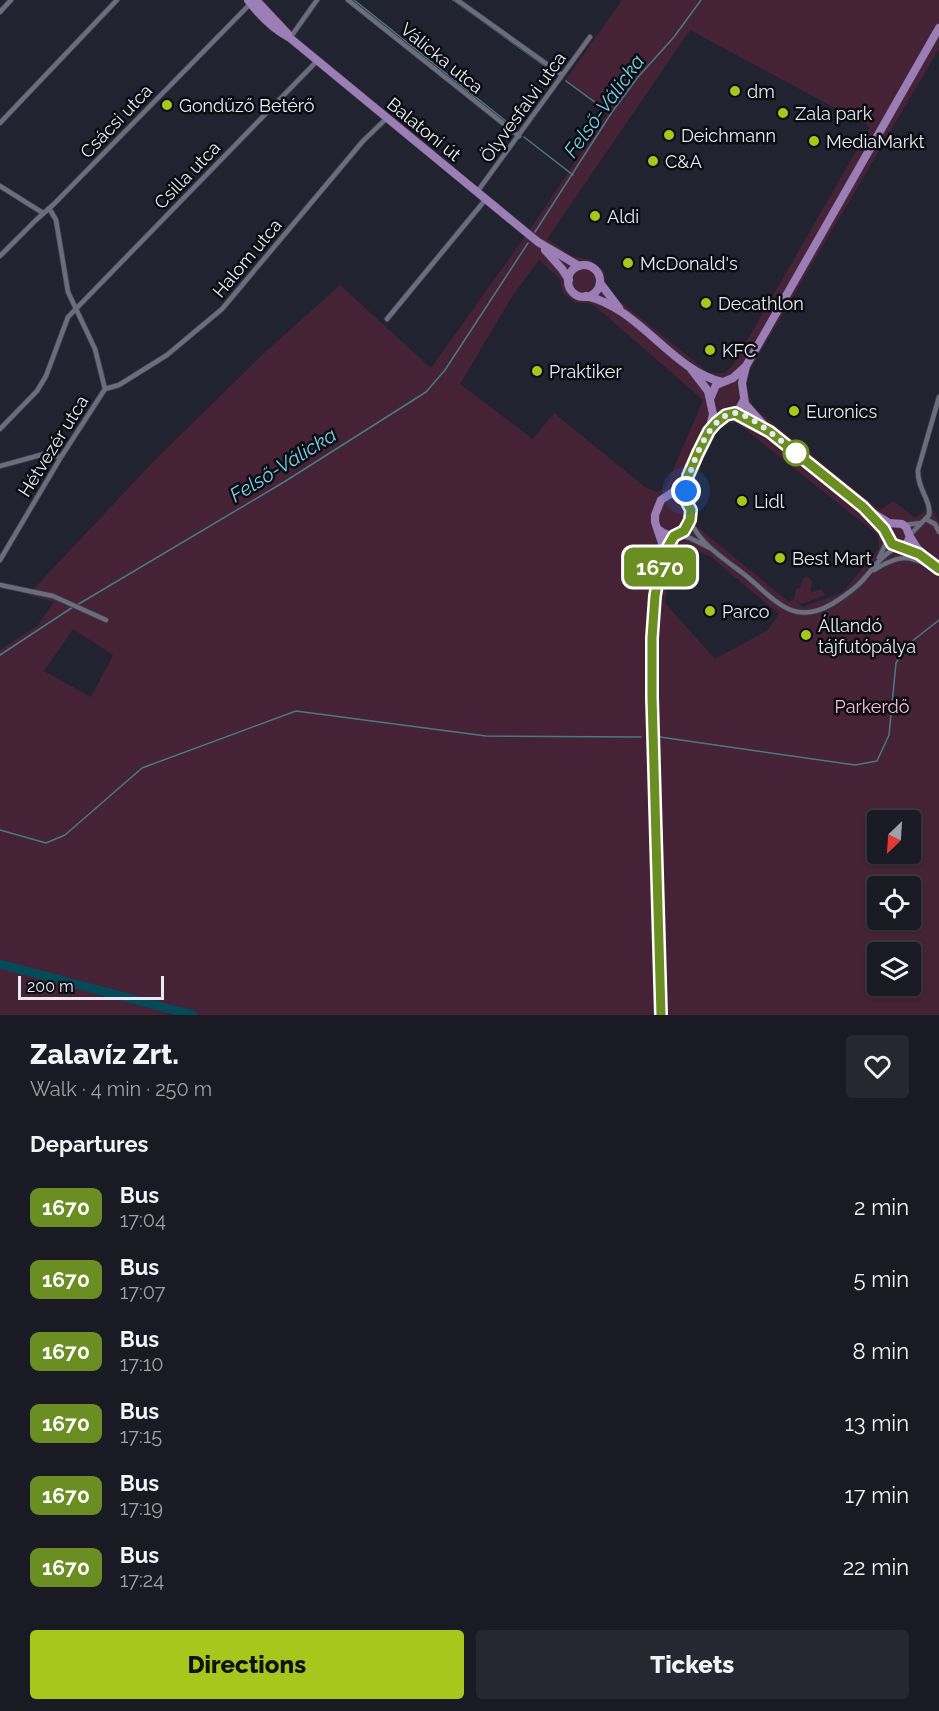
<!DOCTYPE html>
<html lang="en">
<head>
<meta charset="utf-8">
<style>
	body { margin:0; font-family:Raleway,sans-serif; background:#272732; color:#f1f3f6; height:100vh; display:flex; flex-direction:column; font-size:22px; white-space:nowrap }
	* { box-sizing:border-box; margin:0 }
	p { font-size:20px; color:#9fa1a7 }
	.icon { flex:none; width:33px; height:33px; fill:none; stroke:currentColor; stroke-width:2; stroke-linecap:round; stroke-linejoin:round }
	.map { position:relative; height:1015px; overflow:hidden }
	.panel { display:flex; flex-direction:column; background:#1a1a25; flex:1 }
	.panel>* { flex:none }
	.badge { padding:0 12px; border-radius:9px; font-size:21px; line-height:39px }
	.needle { width:39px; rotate:205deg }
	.tools { position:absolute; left:867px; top:810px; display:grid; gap:12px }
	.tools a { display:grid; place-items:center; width:54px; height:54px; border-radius:6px; background:#1a1a25; box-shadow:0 2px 4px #0004,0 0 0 2px #383842; font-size:30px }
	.scale { position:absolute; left:18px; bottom:15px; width:146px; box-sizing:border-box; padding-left:6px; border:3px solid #e8e9f3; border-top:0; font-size:16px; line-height:21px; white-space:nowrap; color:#e8e9f3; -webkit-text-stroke:4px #0c0d13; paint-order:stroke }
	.you { position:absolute; width:30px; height:30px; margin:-15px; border:4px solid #fff; border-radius:50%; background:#1a73e8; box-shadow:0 0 0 9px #1a73e833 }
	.map>.badge { position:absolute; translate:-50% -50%; box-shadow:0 0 0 3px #fff }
	h2 { padding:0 30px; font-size:22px; line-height:54px }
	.round { display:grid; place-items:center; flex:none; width:63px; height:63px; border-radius:6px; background:#272732 }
	.headline { display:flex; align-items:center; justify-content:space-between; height:102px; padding:0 30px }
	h1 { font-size:28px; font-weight:800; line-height:45px }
	.cta { display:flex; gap:12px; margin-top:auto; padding:12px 30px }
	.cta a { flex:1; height:69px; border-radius:6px; background:#a8c71c; color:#111; font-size:24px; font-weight:800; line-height:69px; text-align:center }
	.cta a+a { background:#272732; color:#f1f3f6 }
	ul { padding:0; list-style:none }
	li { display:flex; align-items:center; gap:18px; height:72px; padding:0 30px }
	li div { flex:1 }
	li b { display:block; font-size:22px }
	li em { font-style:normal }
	li .badge { min-width:66px; font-weight:700; text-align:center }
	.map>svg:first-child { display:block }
</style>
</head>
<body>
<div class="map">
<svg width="939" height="1015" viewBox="0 0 939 1015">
	<rect width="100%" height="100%" fill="#222331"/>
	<path fill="#452236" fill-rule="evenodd" d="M622,0H939V49L744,380L753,407L880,510L894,501L915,518L931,506L939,523V1015H0V650L38,625L54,602L28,595L152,463L261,356L340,285L431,368L529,231L607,114L565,81ZM690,30L870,127L733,365L725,373H709L616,298L607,287L604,271L591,260L572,256L547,239ZM539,260L560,279L562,292L576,303H587L595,306L703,400L665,489L657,492L645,487L554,413L533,439L460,384L513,295ZM730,423H737L878,535L879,548L843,592L803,607L794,599L802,604L826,595L821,589L813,592L810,591L812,581L807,576L803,579L800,588L796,589L794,599L789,602L695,525L693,502L688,493L717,431ZM682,545L711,557L779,614L768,630L715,659L665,603L673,547ZM73,629L113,655L91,697L44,671ZM878,820H910V854H878ZM878,886H910V920H878ZM878,952H910V986H878Z"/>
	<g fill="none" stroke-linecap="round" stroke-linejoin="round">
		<path stroke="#487a86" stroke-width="1.5" d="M354,0L517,130
			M453,0L556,74
			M566,81L607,111L611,112
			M524,137L573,175
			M535,232L612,112L638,77L674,37L701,0
			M77,605L284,482L426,392L445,370L528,243
			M0,655L73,607
			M660,737L855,765L877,761L889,735L896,663L906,646L939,620
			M0,830L46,843L65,835L142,768L296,711L486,736L641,737"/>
		<path stroke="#044a58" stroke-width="9" d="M0,964L193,1015"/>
		<defs>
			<path id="street" d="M348,0L519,136
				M457,0L562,75
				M0,12L11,0
				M290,38L317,0
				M0,123L117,0
				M0,186L43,213
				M477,192L590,37
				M0,256L36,220L54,204L251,3
				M387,319L486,199
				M105,389L119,385L167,355L222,309L363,141L387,118
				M0,429L37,391L46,376L68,317L317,61
				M0,466L44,454L61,457
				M926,519L935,524L939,532
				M690,520C699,544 726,560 745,575C775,599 792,627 832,604C843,597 853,591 862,581C873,569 882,554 898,547
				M904,525L921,523
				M679,535L690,538L710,548
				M910,535L929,515C931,499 917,489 918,470L939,397
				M879,558L888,539
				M0,560L61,457L105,389L95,349L68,292L56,220L49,208
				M874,570C900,554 908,555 935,568
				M0,585L53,596L106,620"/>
			<path id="primary" d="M248,0C260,16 273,29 290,38L538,242L579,266
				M256,0L288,34
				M545,250L562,269L569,280
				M568 281a16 16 0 1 1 32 0a16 16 0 1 1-32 0Z
				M600,283L619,308
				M586,296C640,308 671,370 722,382
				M711,397L716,385L733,378L745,367
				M735,413L761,427
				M710,430L722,417L738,411L744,400
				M685,499L688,476L709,431L713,414L708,391L691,369
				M872,516L884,529L892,544L908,548L926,558
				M659,530C690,554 707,492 671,494
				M910,537L917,548L939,569
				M901,546L907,543L910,537L906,527L902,524L889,523L863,507L770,432L745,404L742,383L746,366L939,28
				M661,1015L651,662L653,618L663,546L655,522V515L661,500L679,488L688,476"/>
		</defs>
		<use href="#street" stroke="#3c3d49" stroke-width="6"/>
		<use href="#primary" stroke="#3c3d49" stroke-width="9"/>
		<use href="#street" stroke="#6b6d7e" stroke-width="4.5"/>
		<use href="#primary" stroke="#9c7db5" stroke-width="8"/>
	</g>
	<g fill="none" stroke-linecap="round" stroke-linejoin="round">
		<defs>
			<path id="line" d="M661,1015L652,697V638L655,596L662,557L674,536L684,531L690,520L691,510L685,499L686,491L688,476L698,453L709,431L716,423L726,415L735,413L770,432L863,507L884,529L892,544L919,554L939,569"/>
		</defs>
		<use href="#line" stroke="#fff" stroke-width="14"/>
		<use href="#line" stroke="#6b8e23" stroke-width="9"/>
		<path stroke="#e8e9f3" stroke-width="6" stroke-dasharray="0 10.8" d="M686,491C689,469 709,413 736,413C749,413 789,447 801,457L796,453"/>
	</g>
	<g fill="#a8c71c" stroke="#0c0d13" stroke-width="2">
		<circle cx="735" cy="91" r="6"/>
		<circle cx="167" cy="105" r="6"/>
		<circle cx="783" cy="113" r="6"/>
		<circle cx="669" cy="135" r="6"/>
		<circle cx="814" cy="141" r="6"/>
		<circle cx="653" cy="161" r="6"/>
		<circle cx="595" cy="216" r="6"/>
		<circle cx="628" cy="263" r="6"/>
		<circle cx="706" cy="303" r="6"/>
		<circle cx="710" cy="350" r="6"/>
		<circle cx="537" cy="371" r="6"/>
		<circle cx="794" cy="411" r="6"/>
		<circle cx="742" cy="501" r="6"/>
		<circle cx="780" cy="558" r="6"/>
		<circle cx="710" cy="611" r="6"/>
		<circle cx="806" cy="635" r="6"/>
	</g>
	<circle fill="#fff" stroke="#6b8e23" stroke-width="3" cx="796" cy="453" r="12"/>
	<g text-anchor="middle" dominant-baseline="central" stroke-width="5" stroke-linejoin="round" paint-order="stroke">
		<g font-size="18" fill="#e8e9f3" stroke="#0c0d13">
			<text transform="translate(442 58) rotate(39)">Válicka utca</text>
			<text transform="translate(523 107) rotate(-54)">Ölyvesfalvi utca</text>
			<text transform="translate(116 121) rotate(-46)">Csácsi utca</text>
			<text transform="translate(424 129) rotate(39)">Balatoni út</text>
			<text transform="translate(187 175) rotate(-46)">Csilla utca</text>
			<text transform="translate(247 258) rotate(-50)">Halom utca</text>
			<text transform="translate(53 446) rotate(-58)">Hétvezér utca</text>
		</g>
		<g font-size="18" fill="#e8e9f3" stroke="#0c0d13" text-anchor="start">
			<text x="747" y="91">dm</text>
			<text x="179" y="105">Gondűző Betérő</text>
			<text x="795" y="113">Zala park</text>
			<text x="681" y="135">Deichmann</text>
			<text x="826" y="141">MediaMarkt</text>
			<text x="665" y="161">C&amp;A</text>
			<text x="607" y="216">Aldi</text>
			<text x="640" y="263">McDonald's</text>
			<text x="718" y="303">Decathlon</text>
			<text x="722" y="350">KFC</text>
			<text x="549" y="371">Praktiker</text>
			<text x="806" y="411">Euronics</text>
			<text x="754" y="501">Lidl</text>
			<text x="792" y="558">Best Mart</text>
			<text x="722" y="611">Parco</text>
			<text x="818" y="625">Állandó<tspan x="818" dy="21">tájfutópálya</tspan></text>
		</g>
		<g font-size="18" fill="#f9bfde" stroke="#0c0d13">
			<text x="872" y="706">Parkerdő</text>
		</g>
		<g font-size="20" font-style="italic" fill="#78d5ee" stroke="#0c0d13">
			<text transform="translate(604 106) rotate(-54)">Felső-Válicka</text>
			<text transform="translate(283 465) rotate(-32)">Felső-Válicka</text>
		</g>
	</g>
</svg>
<div class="tools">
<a><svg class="needle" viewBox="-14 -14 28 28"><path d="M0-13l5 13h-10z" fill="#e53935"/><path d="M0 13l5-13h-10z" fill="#9fa1a7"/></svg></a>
<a><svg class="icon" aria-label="locate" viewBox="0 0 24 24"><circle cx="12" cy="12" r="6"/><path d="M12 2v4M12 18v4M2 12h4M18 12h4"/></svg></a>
<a><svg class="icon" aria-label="layers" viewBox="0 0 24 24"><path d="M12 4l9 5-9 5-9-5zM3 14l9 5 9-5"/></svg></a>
</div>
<div class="scale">200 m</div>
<div class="you" style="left:686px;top:491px"></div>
<b class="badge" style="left:660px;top:567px;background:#6b8e23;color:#fff">1670</b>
</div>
<section class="panel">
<div class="headline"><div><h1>Zalavíz Zrt.</h1><p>Walk · 4 min · 250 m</p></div><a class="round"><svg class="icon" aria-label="heart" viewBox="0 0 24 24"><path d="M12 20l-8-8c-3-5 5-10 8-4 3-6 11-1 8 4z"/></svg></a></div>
<h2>Departures</h2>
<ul>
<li><span class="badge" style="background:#6b8e23;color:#fff">1670</span><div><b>Bus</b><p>17:04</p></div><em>2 min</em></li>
<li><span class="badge" style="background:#6b8e23;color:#fff">1670</span><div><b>Bus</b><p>17:07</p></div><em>5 min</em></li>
<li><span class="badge" style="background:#6b8e23;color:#fff">1670</span><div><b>Bus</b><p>17:10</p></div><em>8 min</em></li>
<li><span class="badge" style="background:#6b8e23;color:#fff">1670</span><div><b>Bus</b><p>17:15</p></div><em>13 min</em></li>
<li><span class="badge" style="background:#6b8e23;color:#fff">1670</span><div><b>Bus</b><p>17:19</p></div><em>17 min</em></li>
<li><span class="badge" style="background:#6b8e23;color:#fff">1670</span><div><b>Bus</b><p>17:24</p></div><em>22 min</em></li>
</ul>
<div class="cta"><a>Directions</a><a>Tickets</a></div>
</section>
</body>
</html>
